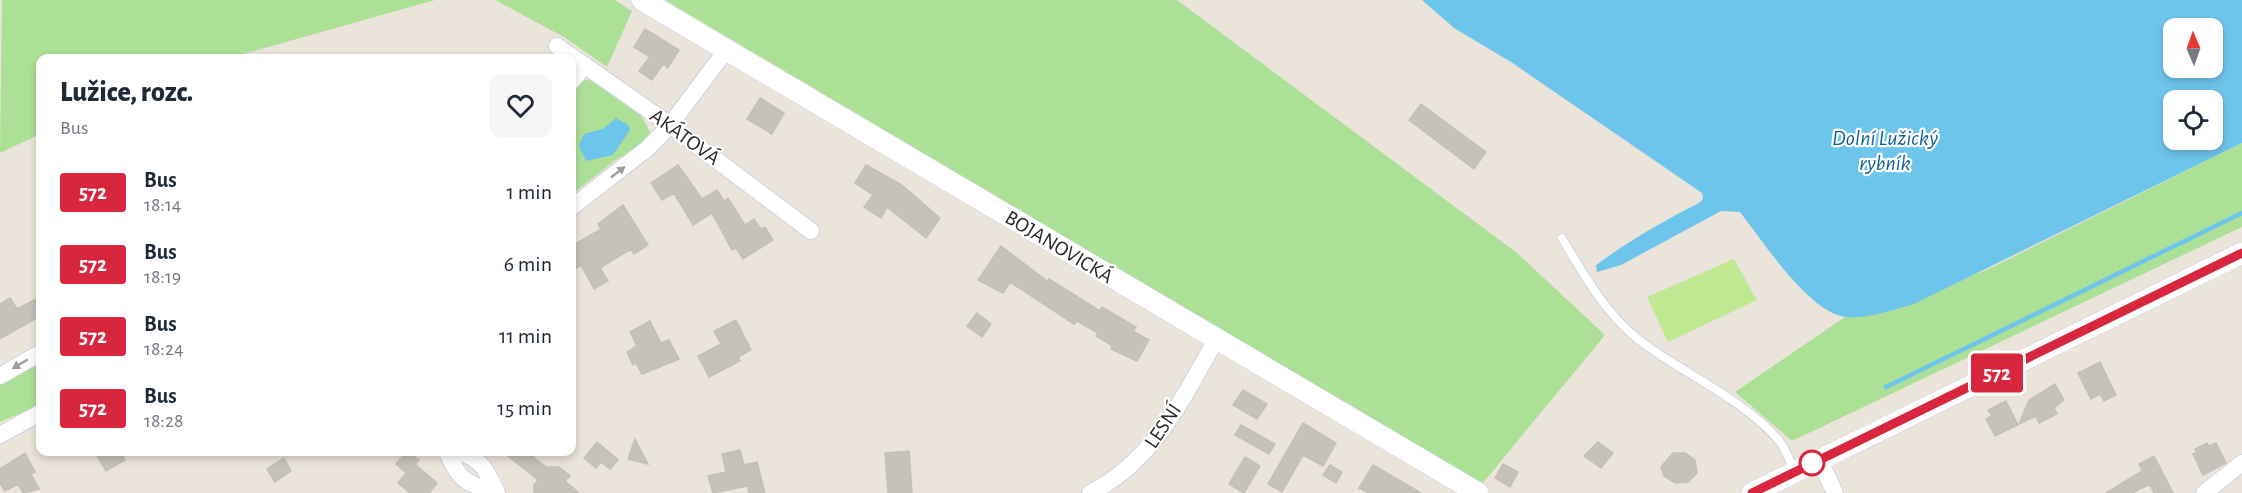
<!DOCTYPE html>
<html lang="en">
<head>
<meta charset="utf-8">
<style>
	body { margin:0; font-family:"Alegreya Sans",sans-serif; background:#f6f6f7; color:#1f2937; height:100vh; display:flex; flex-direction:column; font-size:22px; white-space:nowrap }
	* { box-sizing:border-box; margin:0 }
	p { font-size:20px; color:#747a83 }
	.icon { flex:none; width:33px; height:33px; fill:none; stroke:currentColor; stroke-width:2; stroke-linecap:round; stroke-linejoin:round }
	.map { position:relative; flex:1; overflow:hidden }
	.side { position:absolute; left:36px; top:54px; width:540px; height:402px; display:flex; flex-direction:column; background:#fff; border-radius:12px; box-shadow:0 3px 9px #0003 }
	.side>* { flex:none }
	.badge { padding:0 12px; border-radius:4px; font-size:21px; line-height:39px }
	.needle { width:39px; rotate:358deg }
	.tools { position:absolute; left:2163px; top:18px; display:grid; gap:12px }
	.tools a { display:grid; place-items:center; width:60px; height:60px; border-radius:12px; background:#fff; box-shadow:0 3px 9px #0003; font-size:30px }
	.map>.badge { position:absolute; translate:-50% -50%; box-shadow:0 0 0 3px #fff }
	.round { display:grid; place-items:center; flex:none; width:63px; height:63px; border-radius:12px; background:#f6f6f7 }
	.head { display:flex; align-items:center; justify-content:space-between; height:102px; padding:0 24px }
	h1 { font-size:28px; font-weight:800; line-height:45px }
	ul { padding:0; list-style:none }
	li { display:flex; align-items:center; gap:18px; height:72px; padding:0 24px }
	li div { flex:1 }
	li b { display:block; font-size:22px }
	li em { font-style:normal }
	li .badge { min-width:66px; font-weight:700; text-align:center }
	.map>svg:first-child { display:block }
</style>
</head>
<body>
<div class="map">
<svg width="2242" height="493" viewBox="0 0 2242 493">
	<rect width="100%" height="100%" fill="#ebe4da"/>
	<path fill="#ade097" d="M2,0H435L229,58H40V134L0,153Z
		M495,0H615L632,11L607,67L564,37Z
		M665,0H1177L1517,253L1605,335L1482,484Z
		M582,79C598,78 661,120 648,141C644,147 631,153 625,157H620L572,194V202V88Z
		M2242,143V227L1792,441L1735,392L1845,317L1884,313L1993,267Z
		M40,361V401L36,403L37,406L0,422V378Z"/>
	<path fill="#c0e893" d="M1734,259L1757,300L1668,342L1647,297Z"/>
	<path fill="#6ec5eb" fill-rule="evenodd" d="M1422,0H2242V143L1914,304C1893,310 1868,319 1846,317C1809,313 1762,240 1740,212L1721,211L1621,265L1597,272L1596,265C1629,241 1663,221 1699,203L1703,199L1702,193L1511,62L1454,28ZM2174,28H2212V68H2174ZM2174,100H2212V140H2174Z
		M616,118L628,125L630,130L613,155L586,161L579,146L584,134L603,129Z"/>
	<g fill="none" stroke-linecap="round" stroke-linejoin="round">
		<path stroke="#6ec5eb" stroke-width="4.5" d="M1886,387L2242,213"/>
	</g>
	<path fill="#c6c1ba" stroke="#c6c0b4" stroke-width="1.5" d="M645,29L679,50L668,68L663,64L652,80L639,71L650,57L634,47Z
		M760,98L784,113L772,134L747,119Z
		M1421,104L1486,152L1474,169L1409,120Z
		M678,165L702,199L717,190L724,201L728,198L745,225L754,219L761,229L765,227L773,240L743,259L736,248L732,250L712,213L693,225L674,193L662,200L651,183Z
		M866,165L902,185L940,218L926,238L887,207L881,218L864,207L873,195L855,183Z
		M623,205L648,245L634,254L631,249L600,268L608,281L594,289L581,265L572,271V246L601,229L598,224Z
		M1001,246L1047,281L1049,279L1100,311L1102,307L1136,327L1133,331L1149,340L1137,361L1111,349L1113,346L1096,336L1098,333L1077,321L1074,324L1010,282L1003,293L978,280Z
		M40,297V316L0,339V304L10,298L17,309Z
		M977,313L991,324L982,337L967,326Z
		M736,320L751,350L738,357L740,361L709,377L698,356L721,344L714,331Z
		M650,321L661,343L669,340L679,359L642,374L636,363L633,365L627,352L637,346L630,332Z
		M2100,362L2116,395L2104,401L2100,394L2091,399L2078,373Z
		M2055,384L2064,400L2054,408L2057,414L2039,423L2036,416L2019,424L2029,400Z
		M1243,390L1267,404L1257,419L1233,405Z
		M2006,401L2018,425L1995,436L1986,419L1992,416L1988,410Z
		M1303,423L1336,443L1323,466L1303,455L1282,492L1268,484Z
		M1241,425L1275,444L1269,454L1235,435Z
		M635,439L648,464L628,459Z
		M597,442L618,460L610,469L601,462L596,468L584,458Z
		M1598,442L1613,453L1601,468L1584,456Z
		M2207,443L2209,446L2216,443L2226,463L2203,475L2193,454L2197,452L2195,449Z
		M740,450L744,465L757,462L765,493H749L748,486L713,493L708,476L726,472L722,454Z
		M909,451L912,493H888L885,453Z
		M95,452H120L125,460L106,471Z
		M406,452L419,460L415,464L437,483L429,493H410L398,483L406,473L396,464Z
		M503,452H538L533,457L546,467H559L570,476L565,481L579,493H534V485L538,480Z
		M25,453L35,472L31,474L39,489L23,493L18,484L5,491L0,483V469Z
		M1673,453H1685L1695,460L1697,473L1688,482L1675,483L1664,476L1661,467Z
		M2154,456L2173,493H2154L2150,484L2132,493H2106L2142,471L2139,464Z
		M1245,457L1260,466L1244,493L1229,484Z
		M284,458L291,471L275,482L267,469Z
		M1503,464L1518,472L1510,487L1495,478Z
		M1330,465L1342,472L1336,483L1323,475Z
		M1373,465L1421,493H1369L1359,488Z"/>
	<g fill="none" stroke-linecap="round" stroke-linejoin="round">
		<defs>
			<path id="service" d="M1562,238C1583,274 1606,314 1639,340C1682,373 1736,395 1774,435C1784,445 1789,458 1794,471"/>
			<path id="minor" d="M557,46L670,125L811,231
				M572,81L585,65
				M572,207L648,148L670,125L727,49
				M0,376L40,353
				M0,435L40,413
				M447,452C460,482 465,482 496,493
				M457,452C481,457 487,471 497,493
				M1819,459L1835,493
				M1090,493C1153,462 1182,399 1216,340
				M2204,493L2242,463"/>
			<path id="tertiary" d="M642,0L1478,493
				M1752,493L2242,253"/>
		</defs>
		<use href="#service" stroke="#cfd2e1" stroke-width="10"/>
		<use href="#minor" stroke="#cfd2e1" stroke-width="18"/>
		<use href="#tertiary" stroke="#cfd2e1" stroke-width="22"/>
		<use href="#service" stroke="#fff" stroke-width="8"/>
		<use href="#minor" stroke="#fff" stroke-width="16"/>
		<use href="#tertiary" stroke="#fff" stroke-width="21"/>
	</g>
	<defs><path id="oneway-solid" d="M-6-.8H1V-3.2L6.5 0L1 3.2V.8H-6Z" transform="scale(1.5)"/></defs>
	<g fill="#9e9e9e">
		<use href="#oneway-solid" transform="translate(618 172) rotate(-38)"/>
		<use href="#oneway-solid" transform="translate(20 364) rotate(150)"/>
	</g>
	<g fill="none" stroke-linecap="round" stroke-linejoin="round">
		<defs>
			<path id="line" d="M1752,493L2242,253"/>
		</defs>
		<use href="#line" stroke="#fff" stroke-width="14"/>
		<use href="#line" stroke="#d7263d" stroke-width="9"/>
	</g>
	<circle fill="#fff" stroke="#d7263d" stroke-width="3" cx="1812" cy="463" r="12"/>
	<g text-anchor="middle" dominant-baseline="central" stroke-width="4.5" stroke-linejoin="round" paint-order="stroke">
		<g font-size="21" fill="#282828" stroke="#fff">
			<text transform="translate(685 137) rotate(36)">AKÁTOVÁ</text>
			<text transform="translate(1059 247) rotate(31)">BOJANOVICKÁ</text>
			<text transform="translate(1163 426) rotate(-56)">LESNÍ</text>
		</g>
		<g font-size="22" font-style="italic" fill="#106195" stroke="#fff">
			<text x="1885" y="138">Dolní Lužický<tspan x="1885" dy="25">rybník</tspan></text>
		</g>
	</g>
</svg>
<div class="tools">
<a><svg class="needle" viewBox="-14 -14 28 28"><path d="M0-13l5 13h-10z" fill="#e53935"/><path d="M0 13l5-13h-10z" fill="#747a83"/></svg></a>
<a><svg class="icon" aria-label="locate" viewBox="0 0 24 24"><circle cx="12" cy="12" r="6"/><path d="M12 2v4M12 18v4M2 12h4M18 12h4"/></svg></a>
</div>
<b class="badge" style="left:1997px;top:373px;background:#d7263d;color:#fff">572</b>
<section class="side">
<div class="head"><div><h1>Lužice, rozc.</h1><p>Bus</p></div><a class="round"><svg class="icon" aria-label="heart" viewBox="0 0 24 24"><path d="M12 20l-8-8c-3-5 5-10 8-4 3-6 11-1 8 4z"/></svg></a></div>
<ul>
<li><span class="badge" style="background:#d7263d;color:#fff">572</span><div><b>Bus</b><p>18:14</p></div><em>1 min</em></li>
<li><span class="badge" style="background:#d7263d;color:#fff">572</span><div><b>Bus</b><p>18:19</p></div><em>6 min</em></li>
<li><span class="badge" style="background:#d7263d;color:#fff">572</span><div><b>Bus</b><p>18:24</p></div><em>11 min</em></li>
<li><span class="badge" style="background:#d7263d;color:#fff">572</span><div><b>Bus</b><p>18:28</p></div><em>15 min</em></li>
</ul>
</section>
</div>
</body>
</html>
